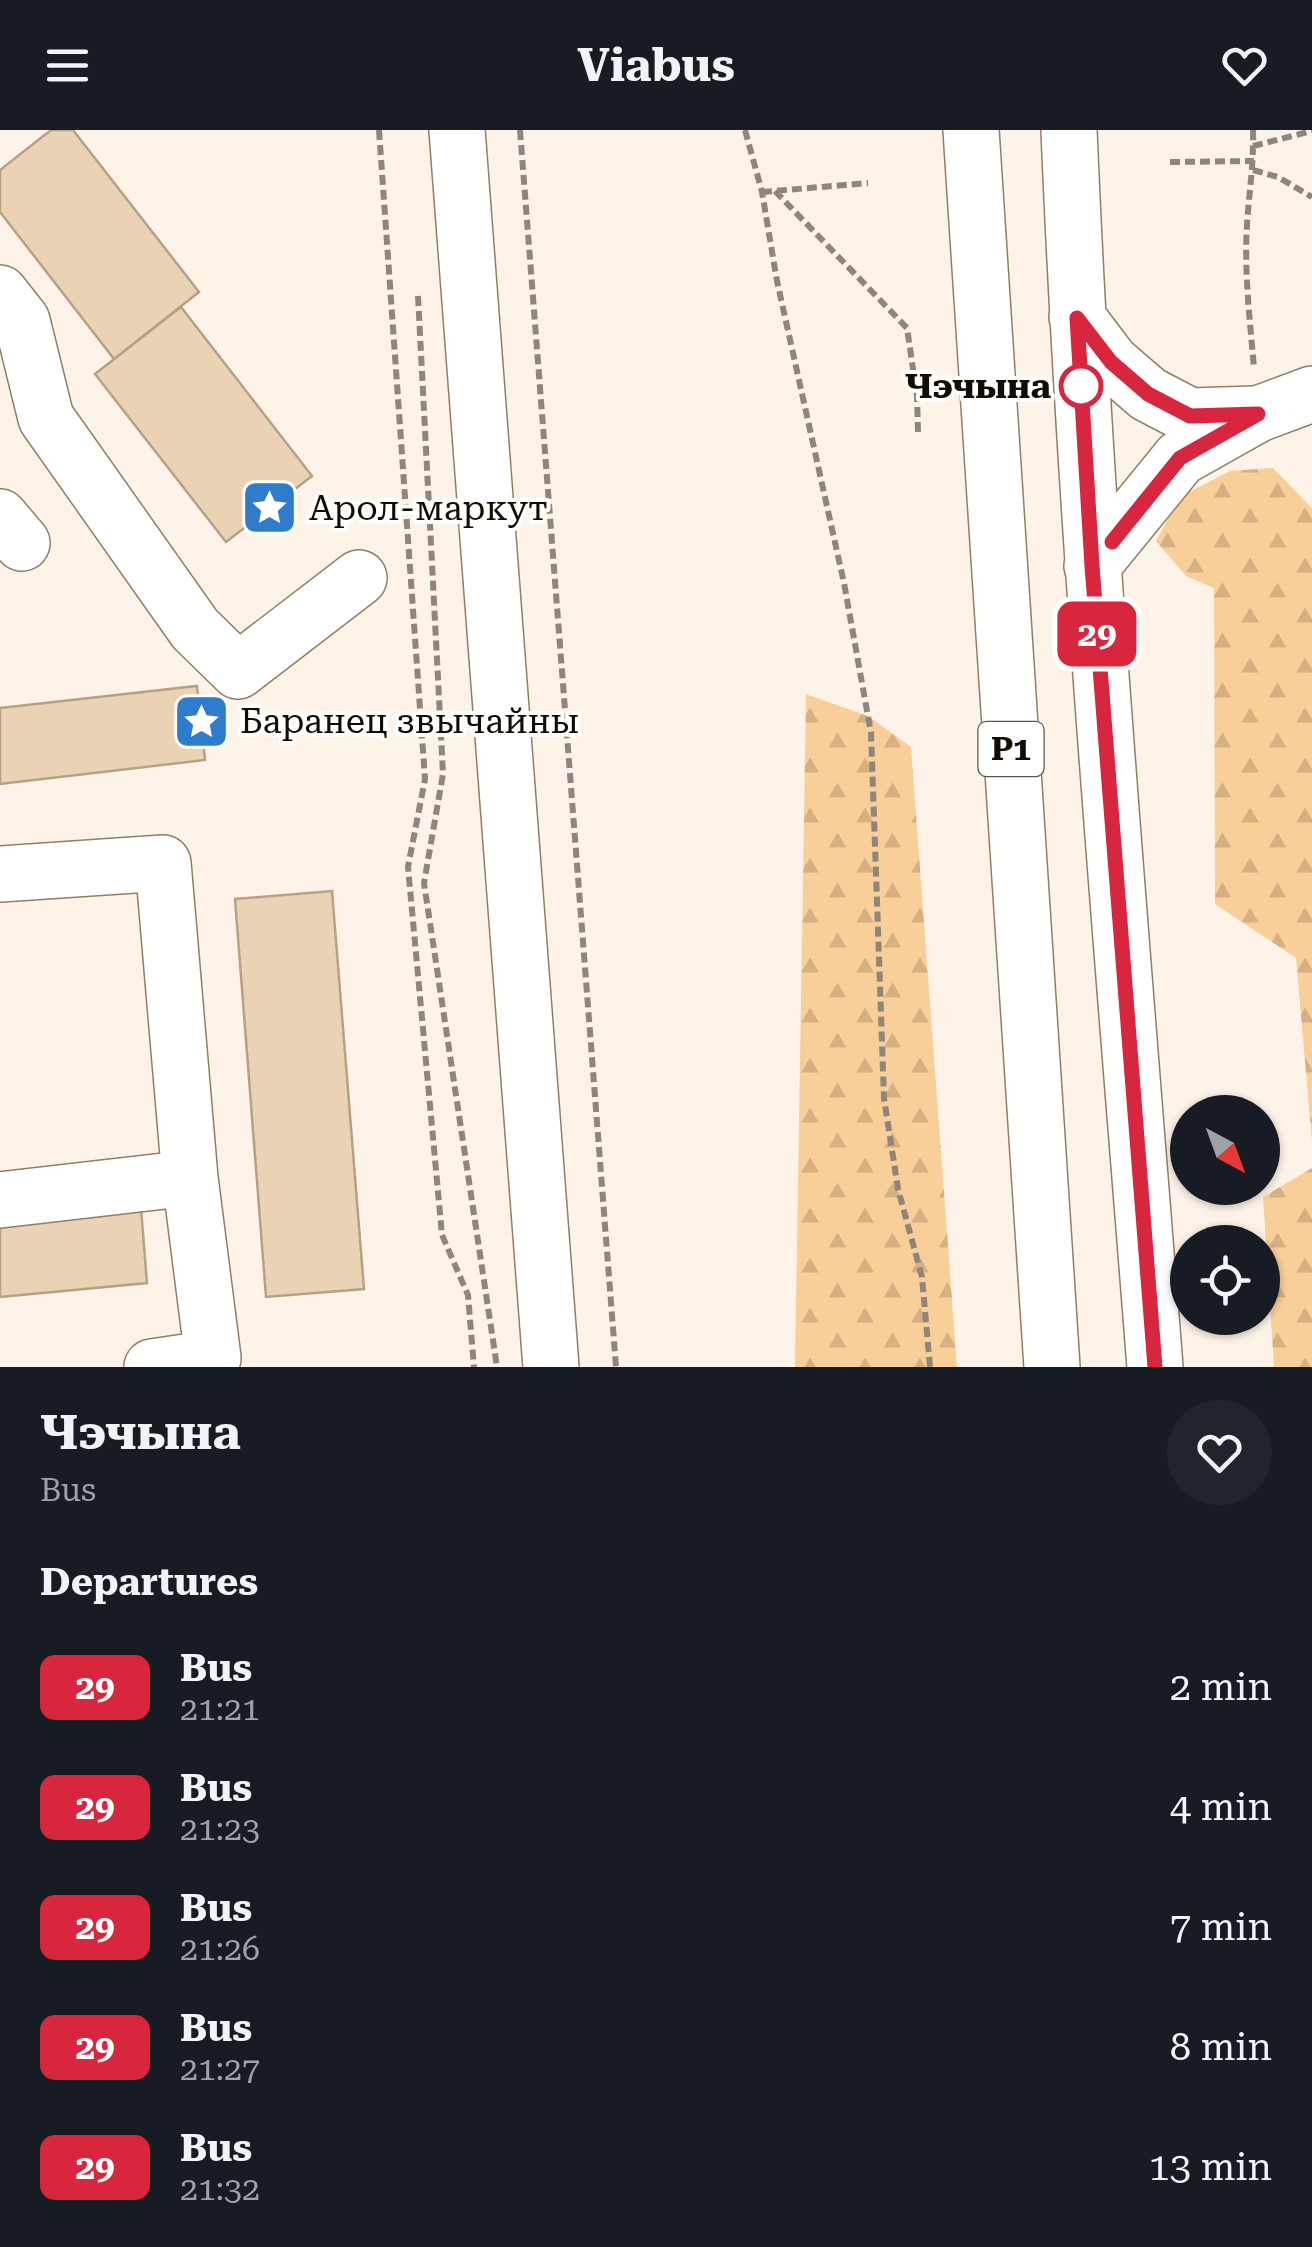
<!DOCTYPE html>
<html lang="en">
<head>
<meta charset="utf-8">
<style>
	body { margin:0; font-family:"Roboto Serif",serif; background:#20242c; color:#f1f3f6; height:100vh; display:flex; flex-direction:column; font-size:38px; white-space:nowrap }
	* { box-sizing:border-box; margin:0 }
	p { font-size:32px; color:#9ea1a6 }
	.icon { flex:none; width:55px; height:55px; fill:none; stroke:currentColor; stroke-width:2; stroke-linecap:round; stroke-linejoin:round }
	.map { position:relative; height:1237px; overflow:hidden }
	.details { display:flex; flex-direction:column; background:#171b24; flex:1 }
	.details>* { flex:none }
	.badge { padding:0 20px; border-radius:15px; font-size:35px; line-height:65px }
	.needle { width:65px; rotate:139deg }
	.controls { position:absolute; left:1170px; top:965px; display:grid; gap:20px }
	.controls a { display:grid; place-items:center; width:110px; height:110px; border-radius:50%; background:#171b24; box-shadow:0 2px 8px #0004; font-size:50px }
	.map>.badge { position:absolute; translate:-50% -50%; box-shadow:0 0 0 5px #fff }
	h2 { padding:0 40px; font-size:38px; line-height:90px }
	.round { display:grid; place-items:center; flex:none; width:105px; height:105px; border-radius:52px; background:#20242c }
	.head { display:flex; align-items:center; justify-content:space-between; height:170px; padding:0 40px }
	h1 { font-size:48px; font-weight:700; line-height:75px }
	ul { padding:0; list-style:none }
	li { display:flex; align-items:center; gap:30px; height:120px; padding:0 40px }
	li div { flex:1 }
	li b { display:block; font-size:38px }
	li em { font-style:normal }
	li .badge { min-width:110px; font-weight:700; text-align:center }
	header { display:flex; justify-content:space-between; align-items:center; height:130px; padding:0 40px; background:#171b24; font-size:45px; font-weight:700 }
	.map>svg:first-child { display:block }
</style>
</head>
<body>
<header><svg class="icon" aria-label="menu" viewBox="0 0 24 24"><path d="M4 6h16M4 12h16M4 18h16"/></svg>Viabus<svg class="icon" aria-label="heart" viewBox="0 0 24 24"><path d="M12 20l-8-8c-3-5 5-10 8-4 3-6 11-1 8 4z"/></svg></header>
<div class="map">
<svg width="1312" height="1237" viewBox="0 0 1312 1237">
	<defs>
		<pattern id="forest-firs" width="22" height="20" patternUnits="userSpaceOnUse" patternTransform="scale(2.5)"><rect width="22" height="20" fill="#f8ce99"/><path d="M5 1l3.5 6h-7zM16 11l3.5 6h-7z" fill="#d4b082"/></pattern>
	</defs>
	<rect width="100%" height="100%" fill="#fdf3e8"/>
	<path fill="url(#forest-firs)" d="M1273,338L1312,378V1012L1296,828L1215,774L1214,458L1186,446L1156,411L1180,367L1230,341Z
		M806,564L868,586L911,617L957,1237H795Z
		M1312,1038V1237H1274L1263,1067Z"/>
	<path fill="#ead2b5" stroke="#b7a185" stroke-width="2.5" d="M51,0H73L199,162L114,229L0,82V40Z
		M181,177L312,346L226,412L95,244Z
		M197,556L205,630L0,654V578Z
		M332,761L364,1159L266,1167L235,769Z
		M141,1078L147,1153L0,1167V1091Z"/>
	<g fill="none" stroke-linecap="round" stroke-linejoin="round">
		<defs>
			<path id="minor" d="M457,0L551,1237
				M0,163L22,191L46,288L195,499L238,541L359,448
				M1258,284L1312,264
				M0,387L22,413
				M0,744L163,733L190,1048L213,1228L152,1237
				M0,1070L190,1048"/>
			<path id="highway" d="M971,0L1052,1237
				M1069,0C1086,413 1123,825 1155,1237
				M1077,187L1111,232L1148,264L1190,286L1255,284
				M1092,436L1180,328L1258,284"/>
		</defs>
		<use href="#minor" stroke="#937e63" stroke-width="58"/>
		<use href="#highway" stroke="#937e63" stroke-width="58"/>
		<path stroke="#8e857b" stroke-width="6" stroke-dasharray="10 5" stroke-linecap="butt" d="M379,0L425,649L408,737L442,1105L468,1165L474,1237
			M520,0L616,1237
			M745,0L762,62L777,151L844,453L871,603L884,968L898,1059L922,1147L930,1237
			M1253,0C1254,34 1249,62 1247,95C1244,142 1250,191 1254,238
			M1253,16L1312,1
			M1170,32L1254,31
			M1253,40L1278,47L1312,67
			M775,61L907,198L917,266L918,303
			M762,62L868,53
			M418,166L443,644L424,753L497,1237
			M917,266L940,265"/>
		<use href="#minor" stroke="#fff" stroke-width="55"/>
		<use href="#highway" stroke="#fff" stroke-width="55"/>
	</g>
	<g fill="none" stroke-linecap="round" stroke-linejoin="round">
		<defs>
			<path id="line" d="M1112,412L1180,328L1258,284L1190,286L1148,264L1111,232L1077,188L1092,436L1155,1237"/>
		</defs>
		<use href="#line" stroke="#fff" stroke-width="22"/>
		<use href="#line" stroke="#d7263d" stroke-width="15"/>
	</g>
	<defs>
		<symbol id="sight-square" viewBox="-11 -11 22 22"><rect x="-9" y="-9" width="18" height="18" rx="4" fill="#307ccc" stroke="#fff"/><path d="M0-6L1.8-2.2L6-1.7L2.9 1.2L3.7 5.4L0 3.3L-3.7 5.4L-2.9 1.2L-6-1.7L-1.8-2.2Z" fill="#fff"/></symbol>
	</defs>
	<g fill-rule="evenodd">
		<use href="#sight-square" x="238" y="346" width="63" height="63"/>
		<use href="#sight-square" x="170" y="560" width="63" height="63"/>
	</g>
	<circle fill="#fff" stroke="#d7263d" stroke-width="5" cx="1081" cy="256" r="20"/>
	<g text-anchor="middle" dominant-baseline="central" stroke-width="8" stroke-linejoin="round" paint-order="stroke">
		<rect fill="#fff" stroke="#5a554f" stroke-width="2.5" x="978.5" y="592" width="65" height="54" rx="8"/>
		<g font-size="32" font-weight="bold" fill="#140c03">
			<text x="1011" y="619">Р1</text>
		</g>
		<g font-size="35" font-weight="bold" fill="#140c03" stroke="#fff" text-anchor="end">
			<text x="1051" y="256">Чэчына</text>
		</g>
		<g font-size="35" fill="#140c03" stroke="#fff" text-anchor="start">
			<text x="309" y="378">Арол-маркут</text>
			<text x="240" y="591">Баранец звычайны</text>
		</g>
	</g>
</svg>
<div class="controls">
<a><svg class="needle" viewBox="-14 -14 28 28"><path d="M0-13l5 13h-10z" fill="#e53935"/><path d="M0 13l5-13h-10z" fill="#9ea1a6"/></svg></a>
<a><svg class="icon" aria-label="locate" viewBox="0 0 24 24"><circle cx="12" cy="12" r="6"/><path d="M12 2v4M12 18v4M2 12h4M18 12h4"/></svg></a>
</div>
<b class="badge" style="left:1097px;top:504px;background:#d7263d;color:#fff">29</b>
</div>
<section class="details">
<div class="head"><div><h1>Чэчына</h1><p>Bus</p></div><a class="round"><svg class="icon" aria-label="heart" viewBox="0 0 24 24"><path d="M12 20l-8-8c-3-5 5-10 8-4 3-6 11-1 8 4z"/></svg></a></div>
<h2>Departures</h2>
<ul>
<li><span class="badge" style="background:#d7263d;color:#fff">29</span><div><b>Bus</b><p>21:21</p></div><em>2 min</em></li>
<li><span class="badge" style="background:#d7263d;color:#fff">29</span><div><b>Bus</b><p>21:23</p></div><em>4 min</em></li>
<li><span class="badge" style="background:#d7263d;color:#fff">29</span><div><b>Bus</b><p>21:26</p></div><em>7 min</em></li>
<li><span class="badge" style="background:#d7263d;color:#fff">29</span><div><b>Bus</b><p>21:27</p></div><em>8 min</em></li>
<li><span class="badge" style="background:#d7263d;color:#fff">29</span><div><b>Bus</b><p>21:32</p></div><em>13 min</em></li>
</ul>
</section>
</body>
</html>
